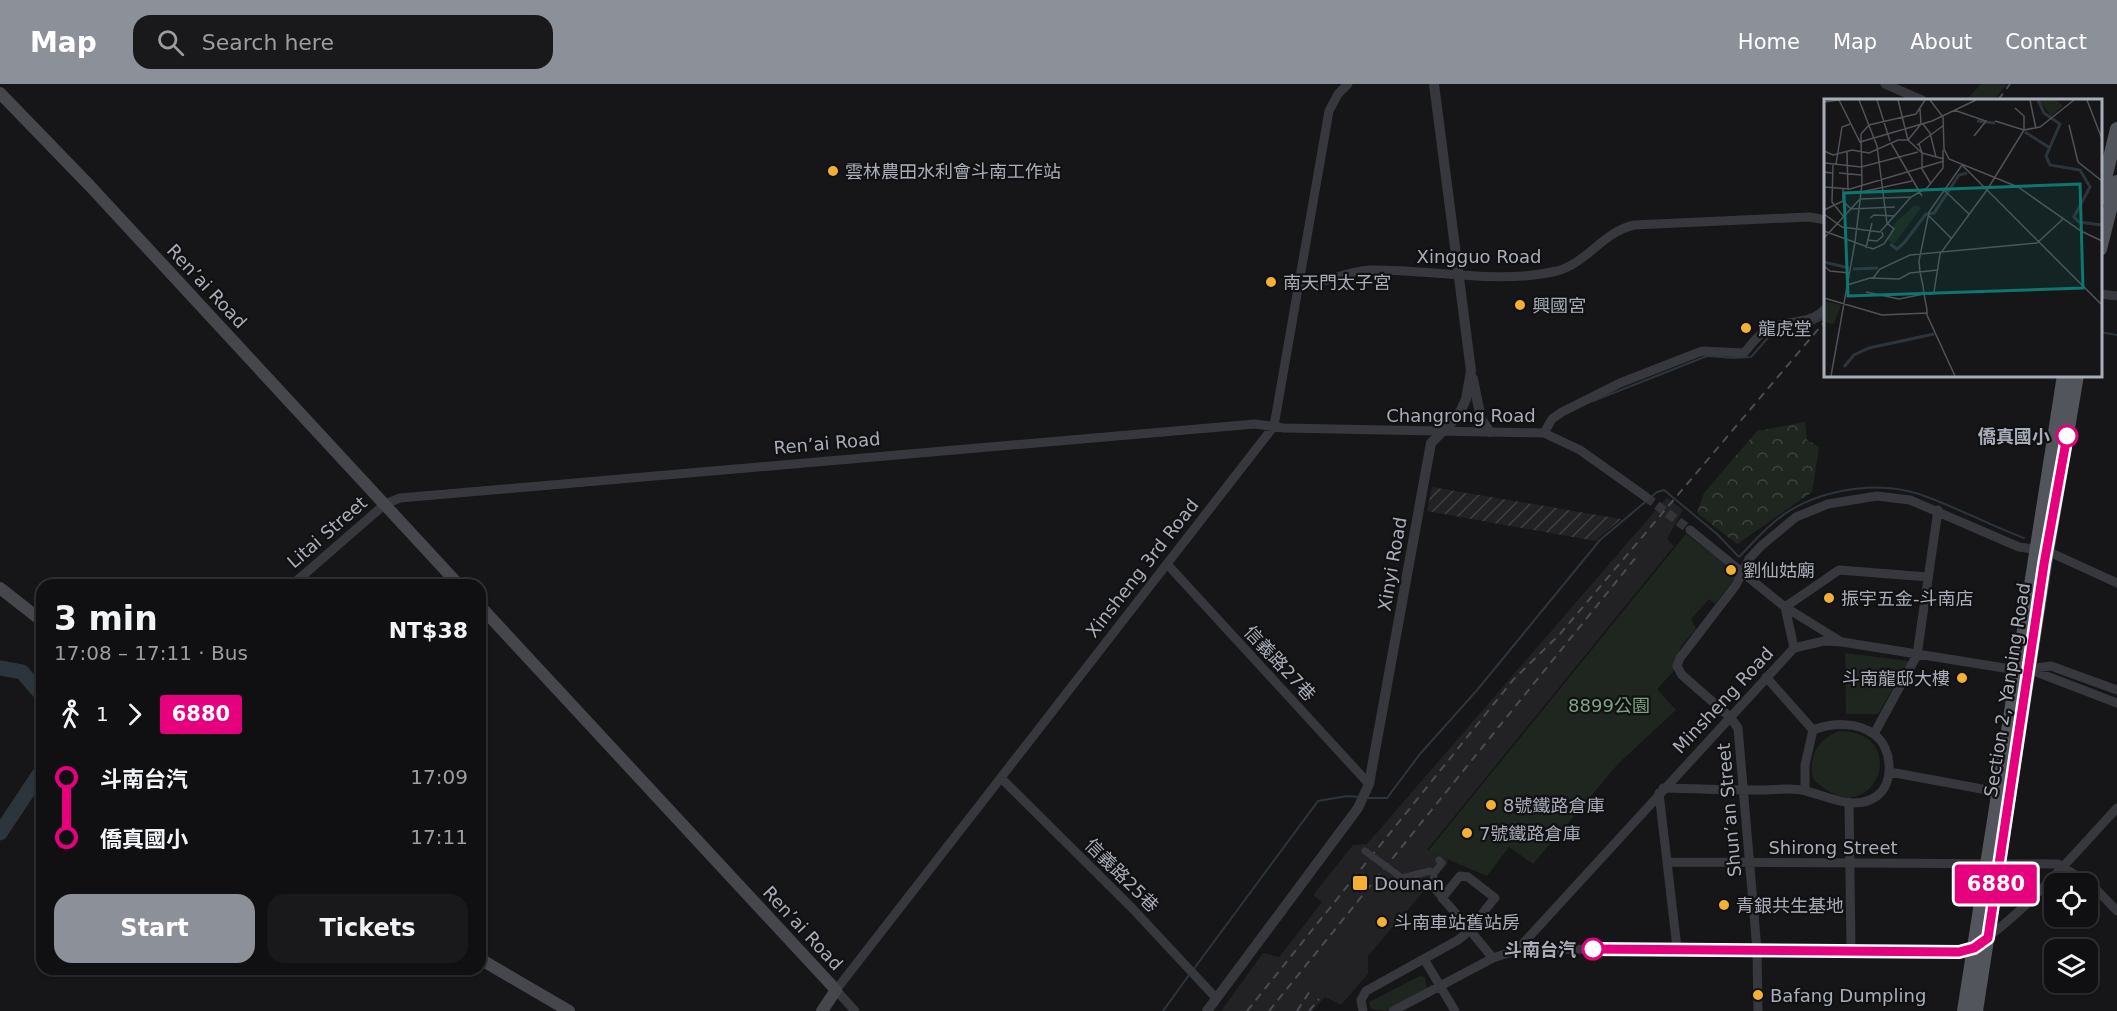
<!DOCTYPE html>
<html lang="en">
<head>
<meta charset="utf-8">
<style>
	body { margin:0; font-family:"DejaVu Sans","Noto Sans TC",sans-serif; background:#19191b; color:#f1f3f6; height:100vh; display:flex; flex-direction:column; font-size:22px; white-space:nowrap }
	* { box-sizing:border-box; margin:0 }
	p { font-size:20px; color:#9c9d9f }
	.icon { flex:none; width:33px; height:33px; fill:none; stroke:currentColor; stroke-width:2; stroke-linecap:round; stroke-linejoin:round }
	.map { position:relative; flex:1; overflow:hidden }
	.drawer { position:absolute; left:36px; top:495px; width:450px; height:396px; display:flex; flex-direction:column; background:#101012; border-radius:18px; box-shadow:0 2px 4px #0004,0 0 0 2px #303032 }
	.drawer>* { flex:none }
	.badge { padding:0 12px; border-radius:4px; font-size:21px; line-height:39px }
	.fabs { position:absolute; left:2044px; top:789px; display:grid; gap:12px }
	.fabs a { display:grid; place-items:center; width:54px; height:54px; border-radius:12px; background:#101012; box-shadow:0 2px 4px #0004,0 0 0 2px #303032; font-size:30px }
	.map>.badge { position:absolute; translate:-50% -50%; box-shadow:0 0 0 3px #fff }
	.legs { display:flex; align-items:center; gap:9px; height:66px; padding:0 18px; font-size:20px }
	.legs p { margin-inline-start:auto }
	.headline { display:flex; align-items:center; justify-content:space-between; height:102px; padding:0 18px }
	h1 { font-size:33px; font-weight:700; line-height:45px }
	.primary-button { display:flex; gap:12px; margin-top:auto; padding:12px 18px }
	.primary-button a { flex:1; height:69px; border-radius:18px; background:#8c9099; color:#fff; font-size:24px; font-weight:700; line-height:69px; text-align:center }
	.primary-button a+a { background:#19191b; color:#f1f3f6 }
	ul { padding:0 18px; list-style:none }
	li { display:flex; align-items:center; gap:21px; height:60px; font-size:22px }
	li i { display:grid; place-items:center; width:9px; height:100%; margin:0 8px; background:currentColor }
	li i::after { content:''; width:15px; height:15px; margin:-8px; border:4px solid; border-radius:50%; background:#101012 }
	li p { margin-inline-start:auto }
	li:first-child i { background:linear-gradient(#0000 50%,currentColor 0) }
	li:last-child i { background:linear-gradient(currentColor 50%,#0000 0) }
	header { display:flex; align-items:center; gap:36px; box-sizing:border-box; height:84px; padding:0 30px; background:#8c9099; color:#fff }
	header strong { font-size:28px }
	nav { display:flex; gap:33px; margin-inline-start:auto; font-size:21px }
	.search { width:420px; height:54px; background:#19191b; display:flex; align-items:center; gap:15px; box-sizing:border-box; padding:0 21px; border-radius:18px; color:#9c9d9f; font-size:22px }
	.map>svg:first-child { display:block }
</style>
</head>
<body>
<header>
<strong>Map</strong>
<div class="search"><svg class="icon" aria-label="search" viewBox="0 0 24 24"><circle cx="10" cy="10" r="6"/><path d="M15 15l6 6"/></svg>Search here</div>
<nav><a>Home</a><a>Map</a><a>About</a><a>Contact</a></nav>
</header>
<div class="map">
<svg width="2117" height="927" viewBox="0 0 2117 927">
	<defs>
		<pattern id="industrial-furrows" width="10" height="10" patternUnits="userSpaceOnUse" patternTransform="scale(1.5)"><rect width="10" height="10" fill="#222225"/><path d="M-1 1l2-2M0 10L10 0M9 11l2-2" fill="none" stroke="#3f3f43"/></pattern>
		<pattern id="forest-crowns" width="20" height="18" patternUnits="userSpaceOnUse" patternTransform="scale(1.5)"><rect width="20" height="18" fill="#1e261f"/><path d="M2 6a3 3 0 1 1 6 0M12 15a3 3 0 1 1 6 0" fill="none" stroke="#3c433d"/></pattern>
	</defs>
	<rect width="100%" height="100%" fill="#161618"/>
	<path fill="#222225" d="M1667,413L1683,426L1667,455L1674,462L1427,766L1447,775L1448,779L1368,872V890L1341,921L1325,913L1312,927H1221L1263,869L1279,873L1322,818L1313,811L1353,761L1367,760Z"/>
	<path fill="url(#industrial-furrows)" d="M1432,403L1621,435L1595,457L1427,427Z"/>
	<path fill="#1e261f" d="M1981,0H2007L1994,16H1966Z
		M1686,450L1738,490L1715,520L1709,515L1691,535L1696,545L1681,562L1673,588L1657,605L1676,626L1618,680L1533,780L1509,763L1487,792L1428,767Z
		M1845,569L1909,577L1878,630H1846Z
		M1839,647C1915,647 1873,755 1813,695C1808,672 1817,656 1839,647Z
		M1420,892L1425,893L1427,906L1385,927L1371,925L1369,918Z"/>
	<path fill="url(#forest-crowns)" d="M1805,338L1807,356L1819,363L1812,408L1737,460L1697,429L1704,409L1757,347Z"/>
	<g fill="none" stroke-linecap="round" stroke-linejoin="round">
		<path stroke="#2c353c" stroke-width="2" d="M1793,243L1804,244L1826,233
			M2100,248L2117,251
			M1593,317L1707,272L1733,274L1751,273L1774,247
			M1368,714H1387L1420,670L1478,605L1600,456L1657,408L1664,406L1717,450L1739,473C1750,462 1760,450 1772,440C1808,407 1872,395 1919,410C1954,422 1989,441 2024,454
			M1193,886L1318,717L1347,712L1359,713
			M1163,927L1189,891"/>
		<path stroke="#2c353c" stroke-width="15" d="M0,584L22,588L42,611
			M0,749L42,686"/>
		<path stroke="#333438" stroke-width="9" stroke-dasharray="9 4.5" stroke-linecap="butt" d="M1646,413L1690,446"/>
		<path stroke="#37383d" stroke-width="7" d="M1439,776L1442,779L1434,789L1433,804L1442,814"/>
		<path stroke="#37383d" stroke-width="9" d="M1885,0L1922,16
			M1299,202C1324,200 1346,187 1370,186C1431,185 1497,201 1557,187C1587,179 1603,148 1634,141L1809,133L1826,136
			M2100,210L2117,212
			M1544,349L1552,335L1562,328L1620,299L1702,267L1744,269C1751,261 1758,250 1768,245C1787,235 1810,242 1826,224
			M1690,446L1785,523L1840,557
			M1167,480L1369,700
			M292,501L385,420L400,414L1255,340L1284,344L1544,349L1580,366L1646,413
			M1794,564L1785,523L1839,486L1928,493
			M2031,586L2117,619
			M1766,593L1813,646
			M1874,650L1917,571L1938,426
			M1890,688L1998,708
			M1001,694L1132,824L1216,914
			M1663,704C1696,705 1728,706 1760,706C1774,706 1793,703 1806,707C1827,712 1855,728 1877,712C1895,698 1892,664 1875,651C1858,637 1831,639 1813,646L1805,681V706
			M1659,709L1677,864
			M1849,718L1851,866
			M1667,778L2058,780L2093,802L2117,827
			M1517,866L1794,564L1824,557L1842,558L2017,586L2051,582L2117,606
			M1424,875L1455,927
			M855,927L836,906L1274,342L1329,27L1338,10L1348,0
			M1363,927L1361,916L1366,907L1458,856C1475,844 1481,829 1495,814L1468,793L1460,792L1442,814C1460,833 1476,854 1493,874
			M1393,927L1493,874L1517,866L1677,864L1959,868C2002,857 2083,760 2117,724
			M1758,927L1757,866L1738,644L1730,633L1682,591L1677,582L1680,574L1736,501L1749,475L1761,462L1796,433L1828,420L1877,412L1910,416L2019,463L2047,467L2117,499"/>
		<path stroke="#37383d" stroke-width="10" d="M1473,295L1481,335L1490,348
			M1207,927L1358,724L1369,700L1431,359L1455,335L1461,326L1466,315L1471,287L1434,0"/>
		<path stroke="#45474d" stroke-width="12" d="M0,9L90,102L459,501
			M0,504L42,537
			M480,522L836,906L822,927
			M480,875L569,927"/>
		<path stroke="#53555c" stroke-width="14" d="M2100,115L2117,45
			M2100,165L2117,98
			M1964,927L2064,291
			M1976,927L2045,480L2077,291"/>
		<path stroke="#4a4c52" stroke-width="2" stroke-dasharray="8 6" stroke-linecap="butt" d="M1998,16L2010,0
			M1247,927L1513,596L1560,550L1826,236
			M1269,927L1637,472
			M1297,927L1310,907
			M1309,927L1319,915"/>
		<path stroke="#37383d" stroke-width="7" d="M1365,767L1402,794L1430,787"/>
	</g>
	<g fill="none" stroke-linecap="round" stroke-linejoin="round">
		<defs>
			<path id="line-1" d="M1593,865L1959,868L1974,864L1988,854L2044,480L2067,352"/>
		</defs>
		<use href="#line-1" stroke="#fff" stroke-width="14"/>
		<use href="#line-1" stroke="#e6007e" stroke-width="9"/>
	</g>
	<g fill="#f2b134" stroke="#111113" stroke-width="2">
		<circle cx="833" cy="87" r="6"/>
		<circle cx="1271" cy="198" r="6"/>
		<circle cx="1520" cy="221" r="6"/>
		<circle cx="1746" cy="244" r="6"/>
		<circle cx="1731" cy="486" r="6"/>
		<circle cx="1829" cy="514" r="6"/>
		<circle cx="1962" cy="594" r="6"/>
		<circle cx="1491" cy="721" r="6"/>
		<circle cx="1467" cy="749" r="6"/>
		<rect x="1352" y="791" width="16" height="16" rx="3"/>
		<circle cx="1724" cy="821" r="6"/>
		<circle cx="1382" cy="838" r="6"/>
		<circle cx="1758" cy="911" r="6"/>
	</g>
	<g fill="#fff" stroke="#e6007e" stroke-width="3">
		<circle cx="2067" cy="352" r="10"/>
		<circle cx="1593" cy="865" r="10"/>
	</g>
	<g text-anchor="middle" dominant-baseline="central" stroke-width="4.5" stroke-linejoin="round" paint-order="stroke">
		<g font-size="18" fill="#a8adb8" stroke="#111113" text-anchor="start">
			<text x="845" y="87">雲林農田水利會斗南工作站</text>
			<text x="1283" y="198">南天門太子宮</text>
			<text x="1532" y="221">興國宮</text>
			<text x="1758" y="244">龍虎堂</text>
			<text x="1743" y="486">劉仙姑廟</text>
			<text x="1841" y="514">振宇五金-斗南店</text>
			<text x="1950" y="594" text-anchor="end">斗南龍邸大樓</text>
			<text x="1503" y="721">8號鐵路倉庫</text>
			<text x="1479" y="749">7號鐵路倉庫</text>
			<text x="1374" y="799">Dounan</text>
			<text x="1736" y="821">青銀共生基地</text>
			<text x="1394" y="838">斗南車站舊站房</text>
			<text x="1770" y="911">Bafang Dumpling</text>
		</g>
		<g font-size="18" fill="#a8adb8" stroke="#111113">
			<text x="1479" y="172">Xingguo Road</text>
			<text transform="translate(207 202) rotate(47)">Ren’ai Road</text>
			<text x="1461" y="331">Changrong Road</text>
			<text transform="translate(827 359) rotate(-5)">Ren’ai Road</text>
			<text transform="translate(327 448) rotate(-41)">Litai Street</text>
			<text transform="translate(1392 480) rotate(-80)">Xinyi Road</text>
			<text transform="translate(1142 484) rotate(-52)">Xinsheng 3rd Road</text>
			<text transform="translate(1280 579) rotate(47)">信義路27巷</text>
			<text transform="translate(2007 606) rotate(-81)">Section 2, Yanping Road</text>
			<text transform="translate(1723 616) rotate(-47)">Minsheng Road</text>
			<text transform="translate(1729 726) rotate(-95)">Shun’an Street</text>
			<text x="1833" y="763">Shirong Street</text>
			<text transform="translate(1122 791) rotate(45)">信義路25巷</text>
			<text transform="translate(803 844) rotate(47)">Ren’ai Road</text>
		</g>
		<g font-size="18" font-weight="bold" fill="#a8adb8" stroke="#111113" text-anchor="end">
			<text x="2050" y="352">僑真國小</text>
			<text x="1576" y="865">斗南台汽</text>
		</g>
		<g font-size="18" fill="#7fa381" stroke="#111113">
			<text x="1609" y="621">8899公園</text>
		</g>
	</g>
	<g transform="translate(1824 15)">
		<rect width="278" height="278" fill="#161618"/>
		<path d="M91,106L97,109L70,145L64,141L70,125Z" fill="#1e261f"/>
		<path d="M215,1H232L239,7L227,17ZM0,202L17,206L10,225L0,223Z" fill="#1e261f"/>
		<path fill="none" stroke="#2c353c" stroke-width="3" d="M214,1L220,14L236,25L222,57L226,66L256,71L266,88L250,118L255,123L278,126M153,22L171,24M201,33L226,49M66,145L73,150L80,144L102,115L110,114L135,76L143,74M0,163L25,169M29,170L54,169M20,268L30,256L45,249L110,235"/>
		<path fill="none" stroke="#505258" stroke-width="1.5" d="M53,1L66,42M74,1L84,41M106,1L119,18L120,50L125,60L194,88L257,132L278,142M206,1L212,30M263,1L278,40M0,3L15,1L36,43L108,22L152,1M0,7V73L8,74M191,9L200,17V32M130,11L162,22L150,37M171,22L200,31M99,25L106,34L112,58M245,26L254,63L278,82M84,41L97,25L96,10M67,44L98,97M93,46L120,26M0,52L9,56L28,51L45,54L74,41H84L98,54L95,45M23,53L24,91M1,64L37,68L94,53M9,65L8,103L20,118M12,65L18,28L26,25M15,74L37,76M171,78L200,31L216,28L250,1M171,78L163,91L278,206M107,85L98,70V54L120,60M0,88L26,90L120,62M19,90V102L27,110L71,108M121,92L145,115M37,93L88,82M0,111L19,102M0,115L18,128L56,133L87,98M105,117L128,140M46,119L50,116L71,117M0,132L49,150L60,145L70,130L63,124L53,47L35,1M0,139L36,100L87,98L103,89L119,69V51M43,141L53,142L59,137L58,133M42,149L48,124M0,167L6,172L26,174M49,179L56,170L86,156L213,144L239,120M23,186L46,179L75,180L86,174L114,171M42,193L75,200L100,195H108L110,193L116,155L163,91L138,66L105,113L95,162L96,173L99,187L100,195L103,211V216L131,277M0,199L58,216L103,214M7,277L31,143L38,85L37,35L45,26L92,15L101,1"/>
		<path fill="#0f766e" fill-opacity="0.15" stroke="#0f766e" stroke-width="3" d="M256,85L259,189L24,197L20,94Z"/>
		<rect width="278" height="278" fill="none" stroke="#a8adb8" stroke-width="3"/>
	</g>
</svg>
<div class="fabs">
<a><svg class="icon" aria-label="locate" viewBox="0 0 24 24"><circle cx="12" cy="12" r="6"/><path d="M12 2v4M12 18v4M2 12h4M18 12h4"/></svg></a>
<a><svg class="icon" aria-label="layers" viewBox="0 0 24 24"><path d="M12 4l9 5-9 5-9-5zM3 14l9 5 9-5"/></svg></a>
</div>
<b class="badge" style="left:1996px;top:800px;background:#e6007e;color:#fff">6880</b>
<section class="drawer">
<div class="headline"><div><h1>3 min</h1><p>17:08 – 17:11 · Bus</p></div><b>NT$38</b></div>
<div class="legs"><svg class="icon" aria-label="walk" viewBox="0 0 24 24"><circle cx="13" cy="4" r="2"/><path d="M13 8l-2 6 4 7M11 14l-3 7M7 12l3-4h3l4 4"/></svg>1<svg class="icon" aria-label="forward" viewBox="0 0 24 24"><path d="M9 5l7 7-7 7"/></svg><b class="badge" style="background:#e6007e;color:#fff">6880</b></div>
<ul>
<li><i style="color:#e6007e"></i><b>斗南台汽</b><p>17:09</p></li>
<li><i style="color:#e6007e"></i><b>僑真國小</b><p>17:11</p></li>
</ul>
<div class="primary-button"><a>Start</a><a>Tickets</a></div>
</section>
</div>
</body>
</html>
